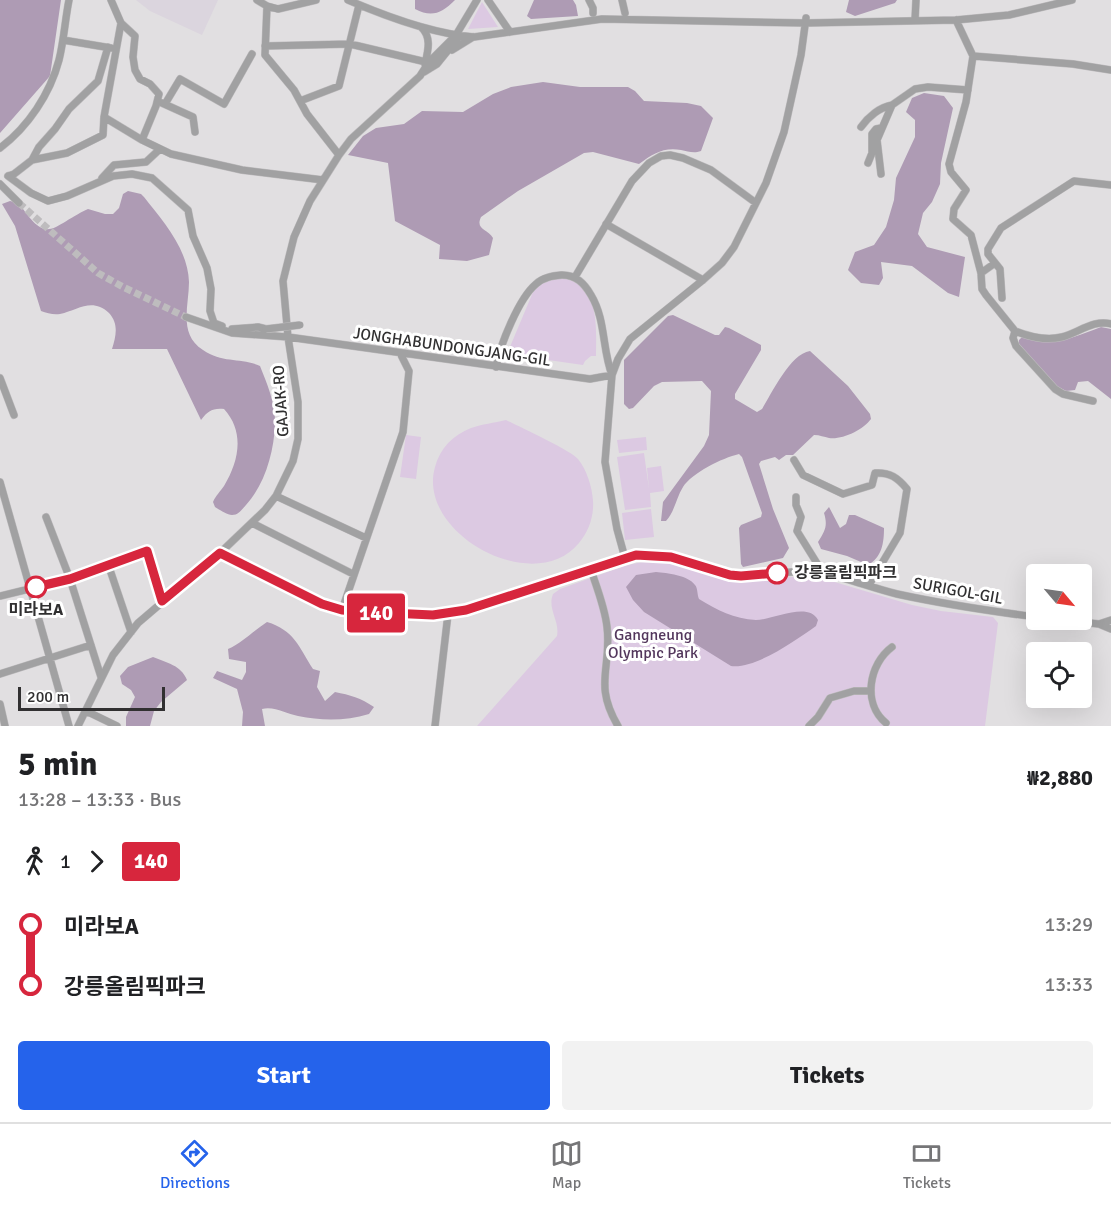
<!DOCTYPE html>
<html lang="en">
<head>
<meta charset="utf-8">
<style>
	body { margin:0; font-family:Signika,"Noto Sans KR",sans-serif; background:#f2f2f2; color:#202124; height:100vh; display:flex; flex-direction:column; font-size:22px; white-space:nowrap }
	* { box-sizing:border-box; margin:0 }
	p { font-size:20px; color:#757577 }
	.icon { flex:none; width:33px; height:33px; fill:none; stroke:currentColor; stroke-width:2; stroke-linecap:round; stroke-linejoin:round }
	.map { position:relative; height:726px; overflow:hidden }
	.side { display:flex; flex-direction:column; background:#fff; flex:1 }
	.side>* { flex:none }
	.badge { padding:0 12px; border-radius:4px; font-size:21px; line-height:39px }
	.needle { width:39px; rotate:119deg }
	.buttons { position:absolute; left:1026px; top:564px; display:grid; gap:12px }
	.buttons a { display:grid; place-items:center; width:66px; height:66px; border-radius:6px; background:#fff; box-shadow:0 6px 24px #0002; font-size:30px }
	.scale { position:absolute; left:18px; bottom:15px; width:147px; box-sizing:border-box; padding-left:6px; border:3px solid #313031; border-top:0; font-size:16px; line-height:21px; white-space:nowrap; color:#313031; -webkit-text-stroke:4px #fff; paint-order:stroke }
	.map>.badge { position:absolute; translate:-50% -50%; box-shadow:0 0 0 3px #fff }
	.legs { display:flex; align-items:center; gap:9px; height:66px; padding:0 18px; font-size:20px }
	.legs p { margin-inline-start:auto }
	.headline { display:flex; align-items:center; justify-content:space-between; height:102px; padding:0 18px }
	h1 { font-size:33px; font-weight:700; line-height:45px }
	.action { display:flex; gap:12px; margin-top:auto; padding:12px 18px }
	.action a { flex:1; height:69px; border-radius:6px; background:#2563eb; color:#fff; font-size:24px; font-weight:700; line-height:69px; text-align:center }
	.action a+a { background:#f2f2f2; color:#202124 }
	ul { padding:0 18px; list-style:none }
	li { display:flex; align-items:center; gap:21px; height:60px; font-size:22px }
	li i { display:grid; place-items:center; width:9px; height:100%; margin:0 8px; background:currentColor }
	li i::after { content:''; width:15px; height:15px; margin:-8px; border:4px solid; border-radius:50%; background:#fff }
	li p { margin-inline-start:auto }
	li:first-child i { background:linear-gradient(#0000 50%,currentColor 0) }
	li:last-child i { background:linear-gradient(currentColor 50%,#0000 0) }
	.dock { display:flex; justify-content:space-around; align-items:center; height:84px; border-top:2px solid #e0e0e0; background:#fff; font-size:16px; color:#757577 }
	.dock a { display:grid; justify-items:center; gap:3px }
	.dock .on { color:#2563eb }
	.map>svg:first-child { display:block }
</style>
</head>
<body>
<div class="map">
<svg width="1111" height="726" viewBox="0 0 1111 726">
	<rect width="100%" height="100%" fill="#e1dfe1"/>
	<path fill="#dbd5de" d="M136,0H218L202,35L150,11Z"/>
	<path fill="#dcc9e2" d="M482,2L498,27L468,29Z
		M560,277C566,278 574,279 579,283C599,300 596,333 596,356H591L585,361L583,365L507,354L536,285L548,280Z
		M506,420C518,426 572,451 578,459C587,470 592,487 593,501C594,516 589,531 579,543C534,598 416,533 435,467C440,448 453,435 471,428C482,424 494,423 506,420Z
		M406,435L421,437L416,479L400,477Z
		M646,437L647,450L619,453L617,440Z
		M644,453L649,489L647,468L661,466L664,491L650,493L651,507L625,510L617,457Z
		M651,509L654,537L625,540L622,513Z
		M648,561C679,561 708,578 738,580C767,583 790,573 821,578L912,605L941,611L993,617L998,623L985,726H477L557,636C560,621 547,609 553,594L560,589L627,565Z"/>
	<path fill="#ae9bb4" d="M0,0H61L50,76L0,133Z
		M415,0H455C442,13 432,18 415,9Z
		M534,0H573L576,5L578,16L531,19L527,16Z
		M849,0H897L895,3L855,16L846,12Z
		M543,82L580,87H628L635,91L644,101L687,103L701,106L713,118L701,151C693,154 688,151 681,150C663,147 653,154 639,164L593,152L584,153L518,191L481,217C475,230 488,229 493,238L489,255L467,261L439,259L440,245L395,221L388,163L348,155L363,136L376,128L404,124L422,111L463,112L493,94L511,87Z
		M924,93L944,96L953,108L941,163L940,184L932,202L923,213L918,234L927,247L965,257L959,297L948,293L912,266L881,262L883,278L879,285L861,283L848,270L855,252L874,245L886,227L894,200L896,178L915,137V120L906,112L912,98Z
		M128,191L141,194L144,197C163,221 188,249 189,282C189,306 178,334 203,350C223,364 241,357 260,366C267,384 276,404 275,424C274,452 265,484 246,505C242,509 239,515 232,515C227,515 220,510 215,507L213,502C216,495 220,492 224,486C239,461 245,432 224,409C212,408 208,411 201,420L167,349H112C116,336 119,324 109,313C92,297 78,310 60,314C53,315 47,313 41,311L15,226L2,204L10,201L19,203C48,247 51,226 88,209L105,214H113L119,208L123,194Z
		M673,315L715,335H719L725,327L729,328L761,345V350L735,394V399L757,412L762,409C772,393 790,354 810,351L848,386L870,414L871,419C863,430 842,440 829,438C824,437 820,435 814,435L793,455H786L779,460L775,457L761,461L759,464L773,509L789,548L783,558L743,567L741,564L739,528L741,525L761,517L762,513L742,457L739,454C722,458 692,473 683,487C676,498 675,511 666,521H661L663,502L704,446L709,435L711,391L702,381L662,382L654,386L633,408L629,409L624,404V360L668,316Z
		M1101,327L1111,329V399L1088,381L1078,382L1075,390L1066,391L1056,386L1019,344V340L1022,337C1051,348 1074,337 1101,327Z
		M829,507L840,528L846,524L849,515H855L884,528C884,543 882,557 868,565L847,556L821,549L818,542C825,531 828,526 824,513Z
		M656,572C667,573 688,575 695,585C698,588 697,595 699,599C717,610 734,619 756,620C773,620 808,601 818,620L816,626C796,640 756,669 731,666L644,612L633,600L626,587L636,575Z
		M267,622C294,630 299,647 313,669L320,671L317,687L325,701L335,692C350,695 361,698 374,707L369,714C346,721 322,721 298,716C286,714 275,706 262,709L265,726H242L243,712L237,689L213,678L217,671L242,680L246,672V662L229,659L228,649C243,642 253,631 267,622Z
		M153,657C167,663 181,665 187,680L161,702L154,711L150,726H126V717L135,697L131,690L122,684L120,676L128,667Z"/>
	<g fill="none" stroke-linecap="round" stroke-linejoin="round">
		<path stroke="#bebcbe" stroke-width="7" stroke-dasharray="7 3.5" stroke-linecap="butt" d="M19,203L98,273L123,287L186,317"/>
		<defs>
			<path id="minor" d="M111,0L121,23L135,36L133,57L135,70L140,79L150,84L159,94L156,106L142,140L171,154L242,170L323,180
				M257,0L267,6L265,55L294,90L307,114L339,155
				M348,0C385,16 434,34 474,37L602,19L806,23L956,20L1009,15L1072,0
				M488,0L510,32
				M589,0L593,8V13
				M622,0L625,13
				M267,6L278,9L316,0
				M915,20L916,0
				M956,20L973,56L966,102L949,164L951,172L966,190L954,209L953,219L971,235L981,273L982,289L986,295L1015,331L1013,338L1016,346L1055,389L1063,394L1093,401
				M121,23L104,117L142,140
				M421,27C432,37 428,51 425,64
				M63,40L111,48
				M265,46L350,44L426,62
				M452,50L473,37
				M973,56L1073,64L1111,70
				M424,72L437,64L458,38
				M300,101L339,86L359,5
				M162,103L193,117L195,132
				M165,104L180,79L224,104L252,54
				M861,127C868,117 880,107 892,105
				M0,148C28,127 50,94 59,60C64,40 65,20 69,0
				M32,160L39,147L55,129L69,109L98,81L108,47
				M868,163L872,153V134L876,129L881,128
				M881,174L877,140L892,105L915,89L928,87L968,90
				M8,176L31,193L48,201L67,196L113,176L132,174L152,178L188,210L193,236L207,268L211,289L210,311L214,323L222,326
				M8,176L14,174L32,160L67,153L103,135L104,117
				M102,178L114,165L146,162L160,149
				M0,184L19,203
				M606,224L703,280
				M981,273L995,263
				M575,277L632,181L649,163L661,156L670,155L683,158L711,170L756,203
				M1002,298L1000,269L988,254V249L1001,228L1074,181L1111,185
				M186,317L232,333L288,337L590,379L612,375C602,349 606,320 591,295C584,283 576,275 562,275C553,276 543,277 536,284C519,298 500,345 496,367
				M232,329L258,327L266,329
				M1015,331C1030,337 1045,341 1062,337C1078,333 1094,319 1111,324
				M0,378L14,415
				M794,460L803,475L843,494L872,485L875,473C890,472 898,478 907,489L900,533L869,585
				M0,482L69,726
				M276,496L366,538
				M796,497V505L801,517L797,531L823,573
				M46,517L70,579L101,677
				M252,523L353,574
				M220,553L322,604L342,610L433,615L466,610L625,558C669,549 691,568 731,575C761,580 792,567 822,573C848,578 872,588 897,594C943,604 990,611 1036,617
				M625,558L617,529L605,462L612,375L618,359L630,339L703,280L722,263L734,247L766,183L784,132L801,55L806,18
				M108,564L131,632
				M591,570C597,588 605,608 607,627C612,668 593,684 618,726
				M0,596L70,579L147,551L162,601
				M342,610L403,432L409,371L400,353
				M1061,620L1099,624L1111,629
				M1099,624L1111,620
				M0,674L91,645
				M0,704L5,726
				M86,711L117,726
				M886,723C862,703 869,664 892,647
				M78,726L113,655L138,623L220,553L265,510L276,496L293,461L298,439V402L288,337L283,281L294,237L310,201L339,155L351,139L420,76L429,62L456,35L477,0
				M435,726L448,614
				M809,726L818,717L830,698L854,691H871"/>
		</defs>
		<use href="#minor" stroke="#bebcbe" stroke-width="8"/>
		<use href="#minor" stroke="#a1a1a2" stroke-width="7"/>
		<defs>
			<path id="minor-bridge" d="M266,329L300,325"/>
		</defs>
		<use href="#minor-bridge" stroke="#bebcbe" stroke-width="8" stroke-linecap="butt"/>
		<use href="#minor-bridge" stroke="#a1a1a2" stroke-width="7"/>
	</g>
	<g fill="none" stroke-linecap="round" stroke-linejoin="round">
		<defs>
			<path id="line-1" d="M36,587L70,579L147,551L162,601L220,553L322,604L342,610L367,612L433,615L466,610L636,555L671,557L730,575L741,576L777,573"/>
		</defs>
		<use href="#line-1" stroke="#fff" stroke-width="14"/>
		<use href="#line-1" stroke="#d7263d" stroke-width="9"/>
	</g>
	<g fill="#fff" stroke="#d7263d" stroke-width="3">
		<circle cx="777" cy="573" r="10"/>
		<circle cx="36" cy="587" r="10"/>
	</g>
	<g text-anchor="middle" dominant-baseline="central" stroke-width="6" stroke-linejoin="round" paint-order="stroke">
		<g font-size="16" fill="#313031" stroke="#fff">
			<text transform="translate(452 347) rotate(8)">JONGHABUNDONGJANG-GIL</text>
			<text transform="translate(281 401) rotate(-94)">GAJAK-RO</text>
			<text transform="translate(958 591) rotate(10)">SURIGOL-GIL</text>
		</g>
		<g font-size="16" font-weight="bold" fill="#313031" stroke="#fff" text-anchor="start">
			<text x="794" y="573">강릉올림픽파크</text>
			<text x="36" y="610" text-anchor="middle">미라보A</text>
		</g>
		<g font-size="16" fill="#53375c" stroke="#fff">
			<text x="653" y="635">Gangneung<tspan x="653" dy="18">Olympic Park</tspan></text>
		</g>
	</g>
</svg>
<div class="buttons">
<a><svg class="needle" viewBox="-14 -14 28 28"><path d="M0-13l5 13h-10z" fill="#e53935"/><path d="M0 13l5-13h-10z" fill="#757577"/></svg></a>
<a><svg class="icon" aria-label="locate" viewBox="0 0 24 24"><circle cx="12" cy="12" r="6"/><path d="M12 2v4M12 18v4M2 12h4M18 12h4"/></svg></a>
</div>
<div class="scale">200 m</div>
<b class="badge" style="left:376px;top:613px;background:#d7263d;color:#fff">140</b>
</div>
<section class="side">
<div class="headline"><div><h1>5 min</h1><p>13:28 – 13:33 · Bus</p></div><b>₩2,880</b></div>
<div class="legs"><svg class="icon" aria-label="walk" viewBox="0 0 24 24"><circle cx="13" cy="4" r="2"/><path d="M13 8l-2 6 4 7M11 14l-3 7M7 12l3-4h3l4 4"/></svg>1<svg class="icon" aria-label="forward" viewBox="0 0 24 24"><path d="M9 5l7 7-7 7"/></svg><b class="badge" style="background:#d7263d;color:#fff">140</b></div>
<ul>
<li><i style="color:#d7263d"></i><b>미라보A</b><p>13:29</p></li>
<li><i style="color:#d7263d"></i><b>강릉올림픽파크</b><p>13:33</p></li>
</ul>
<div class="action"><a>Start</a><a>Tickets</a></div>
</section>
<nav class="dock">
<a class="on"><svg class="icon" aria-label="directions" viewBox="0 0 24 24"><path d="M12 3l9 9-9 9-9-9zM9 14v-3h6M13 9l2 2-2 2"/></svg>Directions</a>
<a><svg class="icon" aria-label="map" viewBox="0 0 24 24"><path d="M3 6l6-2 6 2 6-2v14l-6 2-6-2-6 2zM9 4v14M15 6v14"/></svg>Map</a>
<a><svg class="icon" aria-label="tickets" viewBox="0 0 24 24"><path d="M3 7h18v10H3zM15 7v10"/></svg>Tickets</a>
</nav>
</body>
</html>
